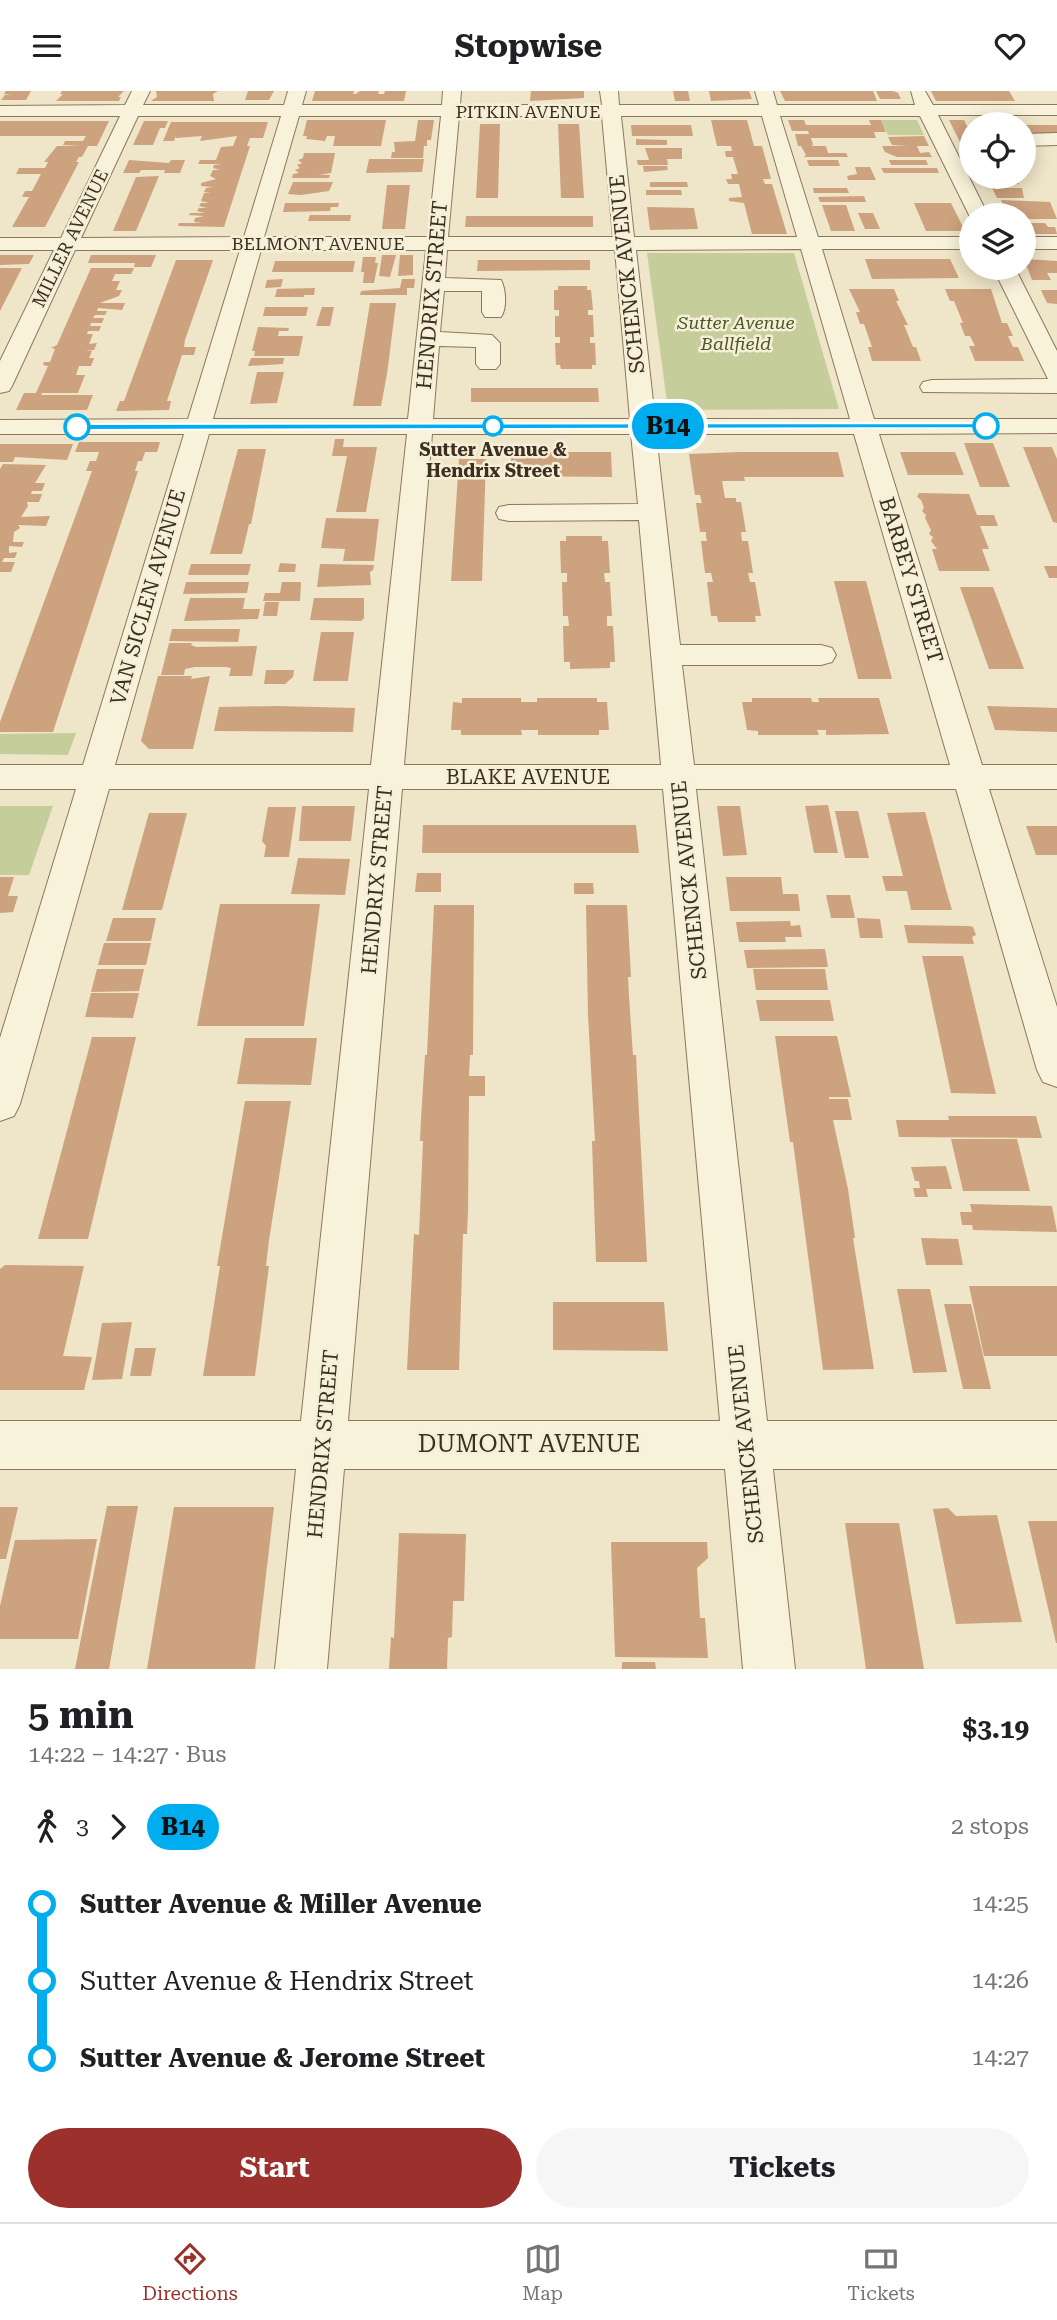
<!DOCTYPE html>
<html lang="en">
<head>
<meta charset="utf-8">
<style>
	body { margin:0; font-family:"Roboto Serif",serif; background:#f6f6f6; color:#202124; height:100vh; display:flex; flex-direction:column; font-size:26px; white-space:nowrap }
	* { box-sizing:border-box; margin:0 }
	p { font-size:23px; color:#757577 }
	.icon { flex:none; width:38px; height:38px; fill:none; stroke:currentColor; stroke-width:2; stroke-linecap:round; stroke-linejoin:round }
	.map { position:relative; height:1578px; overflow:hidden }
	.sheet { display:flex; flex-direction:column; background:#fff; flex:1 }
	.sheet>* { flex:none }
	.badge { padding:0 14px; border-radius:23px; font-size:24px; line-height:46px }
	.buttons { position:absolute; left:959px; top:21px; display:grid; gap:14px }
	.buttons a { display:grid; place-items:center; width:77px; height:77px; border-radius:50%; background:#fff; box-shadow:0 4px 18px #0003; font-size:35px }
	.map>.badge { position:absolute; translate:-50% -50%; box-shadow:0 0 0 4px #fff }
	.legs { display:flex; align-items:center; gap:10px; height:77px; padding:0 28px; font-size:23px }
	.legs p { margin-inline-start:auto }
	.overview { display:flex; align-items:center; justify-content:space-between; height:119px; padding:0 28px }
	h1 { font-size:38px; font-weight:700; line-height:52px }
	.button { display:flex; gap:14px; margin-top:auto; padding:14px 28px }
	.button a { flex:1; height:80px; border-radius:42px; background:#9b302c; color:#fff; font-size:28px; font-weight:700; line-height:80px; text-align:center }
	.button a+a { background:#f6f6f6; color:#202124 }
	ul { padding:0 28px; list-style:none }
	li { display:flex; align-items:center; gap:24px; height:77px; font-size:26px }
	li i { display:grid; place-items:center; width:10px; height:100%; margin:0 9px; background:currentColor }
	li i::after { content:''; width:18px; height:18px; margin:-9px; border:5px solid; border-radius:50%; background:#fff }
	li p { margin-inline-start:auto }
	li:first-child i { background:linear-gradient(#0000 50%,currentColor 0) }
	li:last-child i { background:linear-gradient(currentColor 50%,#0000 0) }
	header { display:flex; justify-content:space-between; align-items:center; height:91px; padding:0 28px; background:#fff; font-size:32px; font-weight:700 }
	.menu { display:flex; justify-content:space-around; align-items:center; height:98px; border-top:2px solid #e0e0e0; background:#fff; font-size:19px; color:#757577 }
	.menu a { display:grid; justify-items:center; gap:4px }
	.menu .current { color:#9b302c }
	.map>svg:first-child { display:block }
</style>
</head>
<body>
<header><svg class="icon" aria-label="menu" viewBox="0 0 24 24"><path d="M4 6h16M4 12h16M4 18h16"/></svg>Stopwise<svg class="icon" aria-label="heart" viewBox="0 0 24 24"><path d="M12 20l-8-8c-3-5 5-10 8-4 3-6 11-1 8 4z"/></svg></header>
<div class="map">
<svg width="1057" height="1578" viewBox="0 0 1057 1578">
	<rect width="100%" height="100%" fill="#efe5c8"/>
	<path fill="#c5ce9b" d="M881,29H917L924,44H888Z
		M647,162H794L839,318L668,319Z
		M76,642L68,664L0,663V643Z
		M0,715H53L29,784H0Z"/>
	<path fill="#cda27e" d="M6,0H31L26,9H1L5,4H12L4,3Z
		M62,0H124L118,6H121L119,10H56L63,3H60Z
		M156,0H218L213,3L214,10H151L157,6Z
		M248,0H274L269,9H245Z
		M315,0H354L353,3H356L360,0H379L378,3H384L385,0H406L404,10H312Z
		M531,0H584V7L530,10Z
		M673,0H688L690,10H675Z
		M709,0H749L752,8L711,10Z
		M780,0H873L877,10H785Z
		M876,0H893L898,2L901,8H880Z
		M931,0H1009L1015,10H936Z
		M307,29H386L381,55H333L335,45H327L325,50L306,48L307,45H303Z
		M418,29H434L431,49H427V55H424L423,67H391L392,61H395L394,51L415,50Z
		M711,29H747L754,55H762L771,88H763L765,93H772L787,143H752L744,112L729,110V107L742,106L739,93H728L726,88H732L731,83H738L733,66H726L725,60H732L731,55H717Z
		M788,29H804L806,34H871L869,29H881L886,41H874L876,47H811L813,54L811,55H826L828,62H846L848,66H804L806,64L801,55H798L795,43H809L808,40H792Z
		M949,29H964L971,43V55H962Z
		M0,30H109L97,55H88L82,66H79L76,71H79L45,136H12L29,106H22L25,100H32L41,83H16L19,77H45L48,71H44L57,55H81L63,54L65,50H83L86,45H0Z
		M144,30H168L165,37H160L153,54H133Z
		M171,31H268L263,47H250L247,55H250L224,136L178,135L179,132H202L194,131L195,127L204,125L189,124L190,122H205L197,120L199,117H207L199,115L201,112H209L201,110L204,102H211L204,101L206,97L213,96L201,95V92L216,88L210,85L213,79H220L213,77L214,74L222,73H198L200,69H216L221,56L233,55L237,45L200,50L202,45L176,47V45L174,50H163Z
		M480,33H500L498,107H476Z
		M558,33H579L584,107H561Z
		M631,34H691L693,45H632Z
		M1024,34H1057V46H1024Z
		M924,45L929,55H917L920,62L929,61L932,66H897L885,61L882,55H908L892,54L888,46Z
		M636,48L667,49V54H636Z
		M645,57H682V68H667L668,74H638L637,69H649Z
		M304,62H335L331,82L319,84H330L329,87H292L293,83L299,82L295,79L300,77L297,74L302,72L298,69L303,67Z
		M369,68H424L422,81L366,82Z
		M129,69L169,72L171,69H185L180,82H164L165,79H141L139,82H123Z
		M807,69H838L840,75H809Z
		M889,69H926L928,74H891Z
		M643,75H667L668,79L644,81Z
		M855,76H870L876,89H848L847,85L857,83Z
		M881,77H937L939,82H884Z
		M159,85L136,140H113L136,86Z
		M987,89H1017L1019,93L990,95Z
		M293,91H333L329,100L301,104L288,103Z
		M650,91H687L688,96H650Z
		M387,94H410L405,138H382Z
		M813,97H847L849,102H814Z
		M992,97H1022L1024,107H997Z
		M646,99H681L682,104H646Z
		M864,105L866,111H820L818,106Z
		M1001,109L1050,111L1057,128H1024V124H1008Z
		M285,112H339L338,116H331L330,120L283,121Z
		M914,112H951L965,140H926Z
		M822,114H846L855,140H831Z
		M647,116L694,117L698,138L650,139Z
		M858,122H873L880,138H865Z
		M310,124H351L350,130H308Z
		M466,125H593V136H465Z
		M1024,132H1045L1048,136H1055L1057,143H1024Z
		M0,164H34L29,173L0,174Z
		M91,164H156L151,176H134L135,172H88Z
		M382,164H396L390,186L379,185Z
		M400,164H413V184L398,185Z
		M363,166H376L375,172H378L374,192H363L364,181H361Z
		M865,168H950L959,187L872,188Z
		M1024,168L1057,170V182H1047L1051,189H1032Z
		M176,169H213L185,249L184,256H196L194,264H182L167,310H171L169,319L116,320L120,310H124Z
		M478,169H590V179L477,180Z
		M275,170H355L353,181H272Z
		M0,177H22L0,220Z
		M91,177H134L131,183H115L112,190H120L116,199H122L119,205L100,212H125L122,219L98,217L97,220H107L105,224H95L93,227H104L102,232H91L90,235H101L99,240H88L87,243H93L89,253L97,252L94,259L85,260H92L89,267H94L91,275H79L76,284H85L78,302H42L41,304H93L87,319H16L24,302H36L48,275L43,274L44,271H50L55,258L51,257L57,254Z
		M283,188L281,196L265,197L267,189Z
		M402,188H415L414,197H407V204H360L361,200L400,197Z
		M558,195H587V199H591L593,219H588V224H593L594,246H590V252H595L596,274H592V278H561L560,274H556L555,252H560V246H555V225H559V219H554V199H558Z
		M315,197L314,204H304V206H275L277,198Z
		M849,198H894L899,210H896L908,234H904L913,256H916L921,270H872L868,256H872L864,233H860L856,221H860Z
		M945,198H991L1002,232H1007L1013,245H1008L1013,256H1018L1024,270H975L969,255H975L970,245H965L960,232H963L954,210H950Z
		M1041,199H1057V213L1047,212Z
		M370,212H396L387,283L381,315H353Z
		M265,216H308L306,225H263Z
		M322,216H334L330,235H316Z
		M258,236L289,237L288,240H279L278,245H303L299,265H254L255,260H252Z
		M251,267H284L283,273L248,275Z
		M257,281H284L277,312L250,313Z
		M471,297H598L599,311H471Z
		M335,348H344L343,356H377L366,421H336L347,365H332Z
		M79,351H160L157,361H145L142,370H138L135,380H138L53,641H0V631L92,380H86L90,370H96L99,361H75Z
		M964,352H993L1010,396H980Z
		M0,353H73L67,369L15,366L13,371H0Z
		M1023,356H1052L1057,368V432L1053,431Z
		M238,358H266L251,433H249L242,463H210Z
		M511,361H611L612,386L511,385Z
		M740,361H838L844,386H744L745,390H722L725,407H736V411H741L746,441H741L742,450H748L753,482H748L749,486L750,491H755L761,525H755L756,531H718L717,525H711L707,491H713L711,482H705L701,450H707L706,445V441H700L696,412H702L700,404H695L689,363Z
		M900,361H955L964,384H908Z
		M459,368H486L482,490H451Z
		M3,373L46,374L35,392H45L42,400H32L31,403H42L39,411H27L28,415L21,426L50,425L46,435L18,434L20,437L14,441L13,451H24L22,456L9,455V462L17,461L15,467H4L2,471H15L11,481H0V378Z
		M919,402L969,403L977,424H994L998,435H980L989,458H982L990,480H939L932,458H937L931,450L933,446L929,443L931,439L925,427L926,424L922,420L924,417L921,409L917,406Z
		M326,427L379,428L374,470H343L345,458L321,457Z
		M566,445H602V450H608L610,482H604L605,491H610L612,525H607V535H613L615,571H610V577L570,578V571H564L563,535H569L568,525H563L562,491H567V482H561L560,450H566Z
		M280,472L296,473L295,481H278Z
		M191,473H251L248,484H188Z
		M320,473L374,474L373,479L370,481L371,494L317,496Z
		M1044,475H1057V487H1049Z
		M834,490H866L892,588H858Z
		M186,491H249L247,502L183,503Z
		M282,491H301L300,510H263L265,502H280Z
		M960,496H993L1024,578H989Z
		M190,507H245L243,518H260L258,528L184,530Z
		M314,507H364V527L361,530L310,529Z
		M265,511H279L277,525H263Z
		M172,538H240L238,551L169,550Z
		M321,541H354L348,590H313Z
		M169,552H192L191,554L196,556L257,555L252,585H229L231,577L226,576H195L185,578L184,584H161Z
		M266,579H294L293,586L285,593H264Z
		M158,585H192L191,588L210,585L193,658H149L141,650Z
		M462,607H521V611H537V607H597V611H607L609,639H599V644H538V639H521L522,644H461V639H451L453,611L462,612Z
		M752,607H811L812,611H819L818,607H879L889,643L826,644V639H817L819,644H758V640L747,639L742,611H752Z
		M277,615L355,617L353,641L214,640L219,616Z
		M987,615L1057,617V641L995,639Z
		M828,714L838,762H814L805,715Z
		M302,715H355L351,750H299Z
		M717,715H740L747,764L723,765Z
		M268,716H296L289,766H264L266,755L262,750Z
		M835,720H858L869,767H845Z
		M925,721L947,802L952,819H911L907,800H886L882,785H903L887,722Z
		M149,722H187L162,819H122Z
		M423,734H636L639,762H422Z
		M1026,735H1057V764H1036Z
		M298,767L350,768L345,804L291,803Z
		M417,782H441V801H415Z
		M0,786H14L8,805H18L13,821L0,822Z
		M726,786H781L783,803H798L800,820H730Z
		M574,792H593L594,803H574Z
		M826,804H850L855,827H831Z
		M220,813H320L304,935H197Z
		M434,814H474L473,964H470L469,985H485V1005H469L468,1120L467,1143H463L459,1279H407L414,1143L419,1144L423,1050H420L421,1028L425,964H427Z
		M586,814H627L631,886H628L629,905L633,964H636L637,985L647,1171H596L592,1050H595L588,924Z
		M113,827H156L151,850H106Z
		M857,827L880,828L883,847H860Z
		M790,830L791,835L800,834L802,846H785L786,851H739L736,831Z
		M904,834L969,835L973,836L976,844L972,846L974,853L908,852Z
		M104,852H151L146,874H98Z
		M825,858L828,876L747,877L744,859Z
		M922,865H963L996,1003L951,1002Z
		M97,878H144L139,900L91,901Z
		M753,878H825L828,899H756Z
		M91,902H139L133,927L85,926Z
		M756,909H830L834,930H760Z
		M775,945H837L851,1006H829V1008H848L852,1029H833L848,1098L855,1147H853L874,1278L823,1279L793,1051H790Z
		M92,946H136L88,1148H38Z
		M245,947H317L311,994L237,993Z
		M245,1010H291L269,1149L266,1175H269L255,1285H203L220,1175H217Z
		M948,1025H1036L1042,1047L899,1046L896,1029H949Z
		M951,1048H1017L1030,1100H963Z
		M946,1075L952,1098H926L928,1106H915L913,1097H920L919,1090H915L911,1076Z
		M970,1113L1052,1115L1057,1141L973,1139L972,1134H962L960,1121H972Z
		M921,1147L958,1148L963,1174H926Z
		M5,1174L84,1175L63,1265L92,1266L84,1299H0V1178Z
		M969,1195H1057V1265H984Z
		M897,1198H930L947,1281L913,1282Z
		M553,1211H664L668,1260L553,1259Z
		M944,1213H971L991,1298H963Z
		M132,1231L122,1288L92,1289L102,1232Z
		M135,1257H156L151,1285H130Z
		M107,1415H138L109,1578H75Z
		M0,1416H18L6,1468H0Z
		M174,1416H274L255,1578H147Z
		M948,1417L956,1425L997,1424L1022,1531L956,1533L933,1418Z
		M1028,1430H1057V1552H1056Z
		M845,1432H899L924,1578H866Z
		M399,1442L466,1443L464,1510H453L452,1546L448,1547L447,1578H389L391,1546L394,1547Z
		M97,1448L78,1548H0V1515L15,1449Z
		M611,1451H707L708,1467L697,1477L700,1527H705L708,1567L615,1566Z
		M622,1571H655L656,1578H622Z"/>
	<g fill="none" stroke-linecap="round" stroke-linejoin="round">
		<defs>
			<path id="minor" d="M132,0H150L143,14H284L288,0H306L302,14H442L443,0H461L460,14H602L600,0H618L619,14H759L755,0H773L777,14H915L911,0H925L933,14H1057V24H938L988,124H971V128L920,25H780L818,146H971V158H822L874,328H1057V342L879,343L982,674H1057V698H989L1057,916V996L1043,991L1037,979L956,698H696L767,1330H1057V1378H773L795,1578H743L725,1378H344L327,1578H275L296,1378H0V1330H301L369,698H109L20,1013L14,1025L0,1030V947L76,698H0V674H83L184,343H0V329L188,328L240,159H75L12,295L9,300L0,302V270L54,159H0V147H61L120,25H0V15L125,14ZM138,25H281L244,146L81,147ZM299,25H441L428,146H264ZM459,25H602L613,146H448ZM621,25H762L797,146H634ZM801,158L850,328H655L636,159ZM261,159H426L408,328H213ZM447,159H615L630,328H433L439,255L476,256V273L480,278H496L500,273V252L492,244L440,241L444,200H482V221L485,226H501C507,218 506,198 501,189L445,187ZM209,343H407L371,674H115ZM432,343H631L638,413L509,414L499,416L496,422L499,428L509,430L639,429L661,674H404ZM656,343H854L950,674H694L682,574H821L832,571L836,564L832,557L821,554H680ZM402,698H663L720,1330H348Z
				M1057,42V54L1024,55V43Z
				M1024,146H1057V158H1024Z
				M993,177H1015L1057,260V302L923,301L920,296L923,291L932,289L1048,288Z"/>
		</defs>
		<use href="#minor" stroke="#8b775c" stroke-width="2"/>
		<use href="#minor" fill="#f9f2db" fill-rule="evenodd"/>
	</g>
	<path fill="#00aeef" stroke="#fff" stroke-width="2" d="M986,332L991,335L990,337L77,339L72,336L77,333Z"/>
	<g fill="#fff" stroke="#00aeef" stroke-width="3.5">
		<circle cx="493" cy="335" r="9"/>
		<circle cx="986" cy="335" r="12"/>
		<circle cx="77" cy="336" r="12"/>
	</g>
	<g text-anchor="middle" dominant-baseline="central" stroke-width="5" stroke-linejoin="round" paint-order="stroke">
		<g font-size="18" fill="#3c2f20" stroke="#f6efd8">
			<text x="528" y="20">PITKIN AVENUE</text>
			<text transform="translate(70 147) rotate(-64)">MILLER AVENUE</text>
			<text x="318" y="152">BELMONT AVENUE</text>
		</g>
		<g font-size="18" font-style="italic" fill="#495827" stroke="#f6efd8">
			<text x="736" y="231">Sutter Avenue<tspan x="736" dy="21">Ballfield</tspan></text>
		</g>
		<g font-size="18" font-weight="bold" fill="#3c2f20" stroke="#f6efd8">
			<text x="493" y="358">Sutter Avenue &amp;<tspan x="493" dy="21">Hendrix Street</tspan></text>
		</g>
		<g font-size="21" fill="#3c2f20" stroke="#f6efd8">
			<text transform="translate(627 183) rotate(-96)">SCHENCK AVENUE</text>
			<text transform="translate(432 204) rotate(-85)">HENDRIX STREET</text>
			<text transform="translate(911 489) rotate(73)">BARBEY STREET</text>
			<text transform="translate(148 506) rotate(-74)">VAN SICLEN AVENUE</text>
			<text x="528" y="686">BLAKE AVENUE</text>
			<text transform="translate(377 789) rotate(-85)">HENDRIX STREET</text>
			<text transform="translate(689 789) rotate(-96)">SCHENCK AVENUE</text>
			<text transform="translate(323 1353) rotate(-85)">HENDRIX STREET</text>
			<text transform="translate(746 1353) rotate(-96)">SCHENCK AVENUE</text>
		</g>
		<g font-size="24" fill="#3c2f20" stroke="#f6efd8">
			<text x="529" y="1353">DUMONT AVENUE</text>
		</g>
	</g>
</svg>
<div class="buttons">
<a><svg class="icon" aria-label="locate" viewBox="0 0 24 24"><circle cx="12" cy="12" r="6"/><path d="M12 2v4M12 18v4M2 12h4M18 12h4"/></svg></a>
<a><svg class="icon" aria-label="layers" viewBox="0 0 24 24"><path d="M12 4l9 5-9 5-9-5zM3 14l9 5 9-5"/></svg></a>
</div>
<b class="badge" style="left:668px;top:335px;background:#00aeef;color:#111">B14</b>
</div>
<section class="sheet">
<div class="overview"><div><h1>5 min</h1><p>14:22 – 14:27 · Bus</p></div><b>$3.19</b></div>
<div class="legs"><svg class="icon" aria-label="walk" viewBox="0 0 24 24"><circle cx="13" cy="4" r="2"/><path d="M13 8l-2 6 4 7M11 14l-3 7M7 12l3-4h3l4 4"/></svg>3<svg class="icon" aria-label="forward" viewBox="0 0 24 24"><path d="M9 5l7 7-7 7"/></svg><b class="badge" style="background:#00aeef;color:#111">B14</b><p>2 stops</p></div>
<ul>
<li><i style="color:#00aeef"></i><b>Sutter Avenue &amp; Miller Avenue</b><p>14:25</p></li>
<li><i style="color:#00aeef"></i><span>Sutter Avenue &amp; Hendrix Street</span><p>14:26</p></li>
<li><i style="color:#00aeef"></i><b>Sutter Avenue &amp; Jerome Street</b><p>14:27</p></li>
</ul>
<div class="button"><a>Start</a><a>Tickets</a></div>
</section>
<nav class="menu">
<a class="current"><svg class="icon" aria-label="directions" viewBox="0 0 24 24"><path d="M12 3l9 9-9 9-9-9zM9 14v-3h6M13 9l2 2-2 2"/></svg>Directions</a>
<a><svg class="icon" aria-label="map" viewBox="0 0 24 24"><path d="M3 6l6-2 6 2 6-2v14l-6 2-6-2-6 2zM9 4v14M15 6v14"/></svg>Map</a>
<a><svg class="icon" aria-label="tickets" viewBox="0 0 24 24"><path d="M3 7h18v10H3zM15 7v10"/></svg>Tickets</a>
</nav>
</body>
</html>
